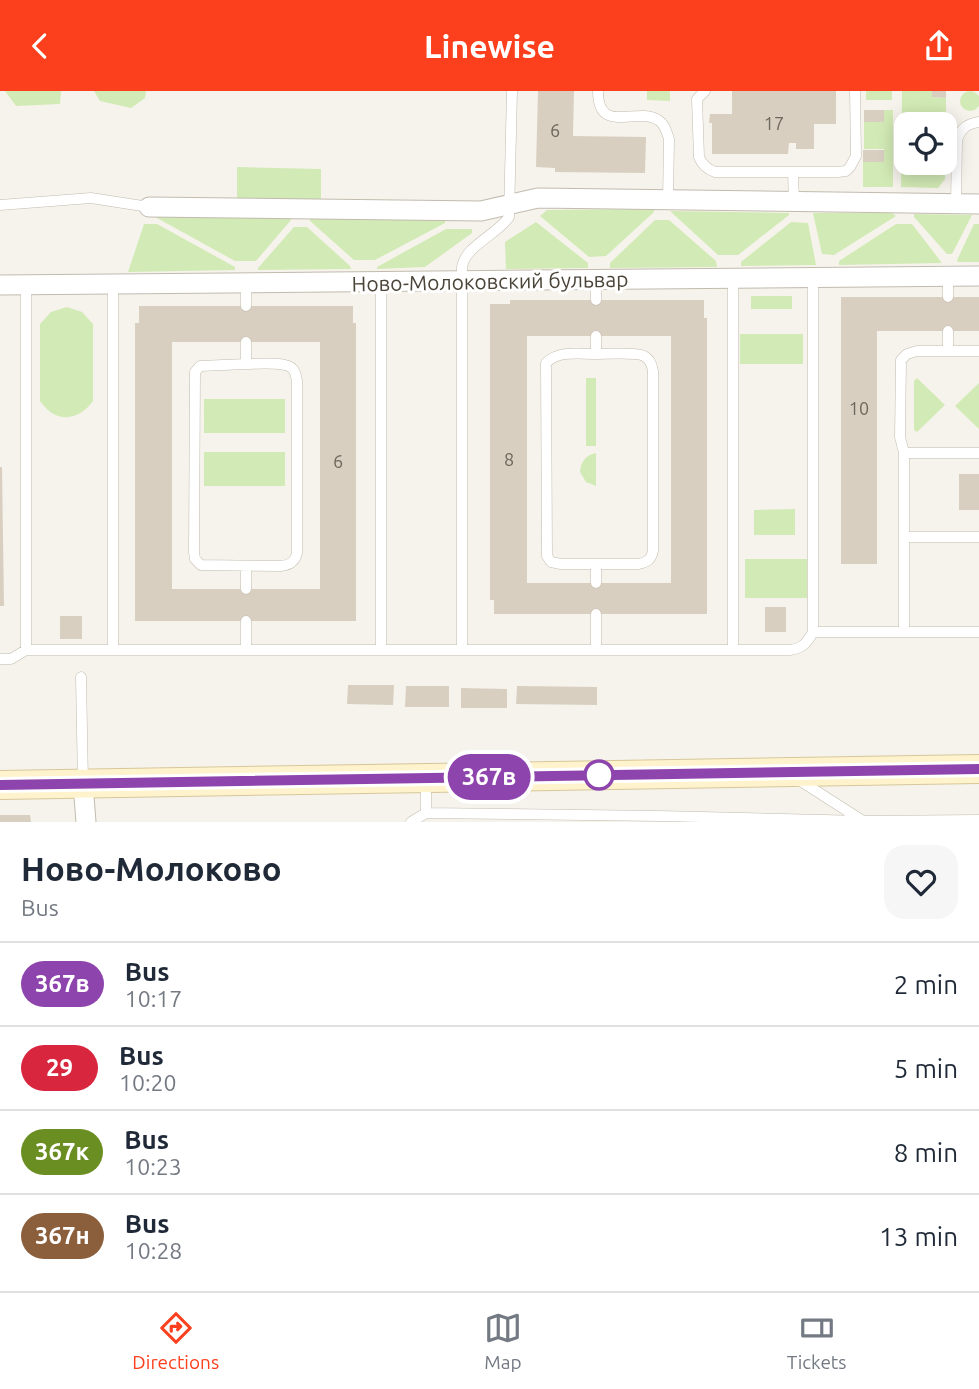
<!DOCTYPE html>
<html lang="en">
<head>
<meta charset="utf-8">
<style>
	body { margin:0; font-family:Ubuntu,sans-serif; background:#f6f6f7; color:#1f2937; height:100vh; display:flex; flex-direction:column; font-size:26px; white-space:nowrap }
	* { box-sizing:border-box; margin:0 }
	p { font-size:23px; color:#747a83 }
	.icon { flex:none; width:38px; height:38px; fill:none; stroke:currentColor; stroke-width:2; stroke-linecap:round; stroke-linejoin:round }
	.map { position:relative; height:731px; overflow:hidden }
	.side { display:flex; flex-direction:column; background:#fff; flex:1 }
	.side>* { flex:none }
	.badge { padding:0 14px; border-radius:23px; font-size:24px; line-height:46px }
	.buttons { position:absolute; left:894px; top:21px; display:grid; gap:14px }
	.buttons a { display:grid; place-items:center; width:63px; height:63px; border-radius:14px; background:#fff; box-shadow:0 4px 18px #0003; font-size:35px }
	.map>.badge { position:absolute; translate:-50% -50%; box-shadow:0 0 0 4px #fff }
	.round { display:grid; place-items:center; flex:none; width:74px; height:74px; border-radius:21px; background:#f6f6f7 }
	.headline { display:flex; align-items:center; justify-content:space-between; height:119px; padding:0 21px }
	h1 { font-size:33px; font-weight:600; line-height:52px }
	ul { padding:0; list-style:none }
	li { display:flex; align-items:center; gap:21px; height:84px; padding:0 21px; border-top:2px solid #e0e1e3 }
	li div { flex:1 }
	li b { display:block; font-size:26px }
	li em { font-style:normal }
	li .badge { min-width:77px; font-weight:700; text-align:center }
	header { display:flex; justify-content:space-between; align-items:center; height:91px; padding:0 21px; background:#fc3f1d; color:#fff; font-size:32px; font-weight:600 }
	.tab-bar { display:flex; justify-content:space-around; align-items:center; height:98px; border-top:2px solid #e0e1e3; background:#fff; font-size:19px; color:#747a83 }
	.tab-bar a { display:grid; justify-items:center; gap:4px }
	.tab-bar .on { color:#fc3f1d }
	.map>svg:first-child { display:block }
</style>
</head>
<body>
<header><svg class="icon" aria-label="back" viewBox="0 0 24 24"><path d="M15 5l-7 7 7 7"/></svg>Linewise<svg class="icon" aria-label="share" viewBox="0 0 24 24"><path d="M12 15V3M7 8l5-5 5 5M5 13v7h14v-7"/></svg></header>
<div class="map">
<svg width="979" height="731" viewBox="0 0 979 731">
	<rect width="100%" height="100%" fill="#f6f3ec"/>
	<path fill="#d2eab5" d="M960 10a10 10 0 1 1 20 0a10 10 0 1 1-20 0Z
		M5,0H61L60,13L16,15Z
		M94,0H146L145,7L131,17L100,10Z
		M647,0H670V10L647,9Z
		M866,0H892V9H866Z
		M902,0H932L933,6L946,7V23H932V33H906V72H931V82H945V88L938,97L901,96Z
		M884,19H893V96H863V71H884V58H864V31H884Z
		M237,76L321,78V110L237,109Z
		M654,118V121L606,165L589,166L540,125L547,119Z
		M670,120L789,122V124L738,164H718Z
		M813,122H892L896,125L834,164L822,163Z
		M157,123L291,125V129L256,170H235L157,127Z
		M914,123L972,124L952,163H947L914,126Z
		M310,126L445,129V132L375,169H354L310,130Z
		M655,129H669L716,170L717,176L610,177V172Z
		M536,131L588,172V177L506,178L505,151Z
		M791,131L808,132L816,174L741,175V171Z
		M144,133H157L235,176V179L128,181Z
		M896,133H912L942,172L839,174V170Z
		M974,133H979V171H957L958,167Z
		M294,136H307L350,175L351,178L258,179V177Z
		M446,138H472V142L425,176L377,178V176Z
		M751,205H792V218H751Z
		M67,216L82,221L93,233V310C78,331 55,332 40,310V233L51,221Z
		M740,243H803V273H740Z
		M586,287H596V355H586Z
		M917,287L945,314L917,341L914,339V290Z
		M979,292V338L955,315Z
		M204,308H285V342H204Z
		M204,361H285V395H204Z
		M596,362V395L586,391L580,381C581,370 586,364 596,362Z
		M795,418V444H754V419Z
		M745,468H807V507H745Z"/>
	<path fill="#d8cfc1" fill-rule="evenodd" d="M538,0H574L573,45L646,46L645,82L555,81V77L536,76Z
		M732,0H836V33H814V58H796V52H789L788,63H712V32H709L710,23H732Z
		M932,0H946V7L932,6Z
		M864,19H884V31H864Z
		M932,23H946V33H932Z
		M863,59H884V71H863Z
		M931,72H945V82H931Z
		M841,206H979V240H877V473H841Z
		M510,209H704V227H707V523H494V509H490V213H510ZM527,245H671V492H527Z
		M139,215H353V232H356V530H135V232H139ZM172,251H320V498H172Z
		M0,376H2L4,515H0Z
		M959,383H979V419H959Z
		M765,516H786V541H765Z
		M60,525H82V548H60Z
		M348,594H394L393,614L347,613Z
		M406,595H449V616H405Z
		M517,595L597,596V614L516,613Z
		M461,597L507,598V617H461Z
		M0,724H30L31,731H0Z"/>
	<g fill="none" stroke-linecap="round" stroke-linejoin="round">
		<defs>
			<path id="service" d="M598,0C598,45 637,15 658,29C665,33 667,42 669,48L668,109
				M705,0L697,8L699,66C702,74 707,78 715,81H838L846,80L850,76L856,65L855,0
				M793,81L794,111
				M956,113L957,49C961,37 967,33 979,31
				M0,114L91,107L149,116
				M948,185V206
				M813,186V541H979
				M733,187V559
				M596,189V209
				M381,191V559
				M246,192V215
				M113,193V559
				M26,194V559
				M948,240V260
				M596,245V263C606,263 637,261 644,265C650,268 652,274 653,280V460C651,469 647,471 639,473H561L551,471L547,465L546,272C558,259 580,263 596,263
				M246,251V273C257,273 286,270 293,278C296,282 296,286 297,290V462C295,471 290,474 281,475L201,474L195,468L194,461L195,281L200,275L246,273
				M904,362H979
				M904,446H979
				M596,473V492
				M246,475V498
				M596,523V559
				M246,530V559
				M904,541V362L900,346L901,269L907,263L917,260H979
				M462,559V176C465,155 498,143 509,126L512,0
				M0,568H11L26,559H790C803,557 807,552 813,541
				M81,586L83,692
				M426,688V722L660,725L863,730
				M799,689L863,730L979,729
				M411,731L426,722"/>
			<path id="minor" d="M149,116L481,120L538,107L979,113
				M0,194L979,185
				M83,693L86,731"/>
			<path id="secondary" d="M0,694L979,678"/>
		</defs>
		<use href="#service" stroke="#c2bbae" stroke-width="11"/>
		<use href="#minor" stroke="#c2bbae" stroke-width="21"/>
		<use href="#secondary" stroke="#d6c79b" stroke-width="30"/>
		<use href="#service" stroke="#fff" stroke-width="10"/>
		<use href="#minor" stroke="#fff" stroke-width="19"/>
		<use href="#secondary" stroke="#fff3cd" stroke-width="28"/>
	</g>
	<g fill="none" stroke-linecap="round" stroke-linejoin="round">
		<defs>
			<path id="line" d="M0,694L979,678"/>
		</defs>
		<use href="#line" stroke="#fff" stroke-width="16"/>
		<use href="#line" stroke="#8e44ad" stroke-width="10"/>
	</g>
	<circle fill="#fff" stroke="#8e44ad" stroke-width="3.5" cx="599" cy="684" r="14"/>
	<g text-anchor="middle" dominant-baseline="central" stroke-width="6" stroke-linejoin="round" paint-order="stroke">
		<g font-size="18" fill="#6e675b">
			<text x="774" y="32">17</text>
			<text x="555" y="39">6</text>
			<text x="859" y="317">10</text>
			<text x="509" y="368">8</text>
			<text x="338" y="370">6</text>
		</g>
		<g font-size="21" fill="#4b4439" stroke="#fff">
			<text transform="translate(490 190) rotate(-1)">Ново-Молоковский бульвар</text>
		</g>
	</g>
</svg>
<div class="buttons">
<a><svg class="icon" aria-label="locate" viewBox="0 0 24 24"><circle cx="12" cy="12" r="6"/><path d="M12 2v4M12 18v4M2 12h4M18 12h4"/></svg></a>
</div>
<b class="badge" style="left:489px;top:686px;background:#8e44ad;color:#fff">367в</b>
</div>
<section class="side">
<div class="headline"><div><h1>Ново-Молоково</h1><p>Bus</p></div><a class="round"><svg class="icon" aria-label="heart" viewBox="0 0 24 24"><path d="M12 20l-8-8c-3-5 5-10 8-4 3-6 11-1 8 4z"/></svg></a></div>
<ul>
<li><span class="badge" style="background:#8e44ad;color:#fff">367в</span><div><b>Bus</b><p>10:17</p></div><em>2 min</em></li>
<li><span class="badge" style="background:#d7263d;color:#fff">29</span><div><b>Bus</b><p>10:20</p></div><em>5 min</em></li>
<li><span class="badge" style="background:#6b8e23;color:#fff">367к</span><div><b>Bus</b><p>10:23</p></div><em>8 min</em></li>
<li><span class="badge" style="background:#8b5e3c;color:#fff">367н</span><div><b>Bus</b><p>10:28</p></div><em>13 min</em></li>
</ul>
</section>
<nav class="tab-bar">
<a class="on"><svg class="icon" aria-label="directions" viewBox="0 0 24 24"><path d="M12 3l9 9-9 9-9-9zM9 14v-3h6M13 9l2 2-2 2"/></svg>Directions</a>
<a><svg class="icon" aria-label="map" viewBox="0 0 24 24"><path d="M3 6l6-2 6 2 6-2v14l-6 2-6-2-6 2zM9 4v14M15 6v14"/></svg>Map</a>
<a><svg class="icon" aria-label="tickets" viewBox="0 0 24 24"><path d="M3 7h18v10H3zM15 7v10"/></svg>Tickets</a>
</nav>
</body>
</html>
